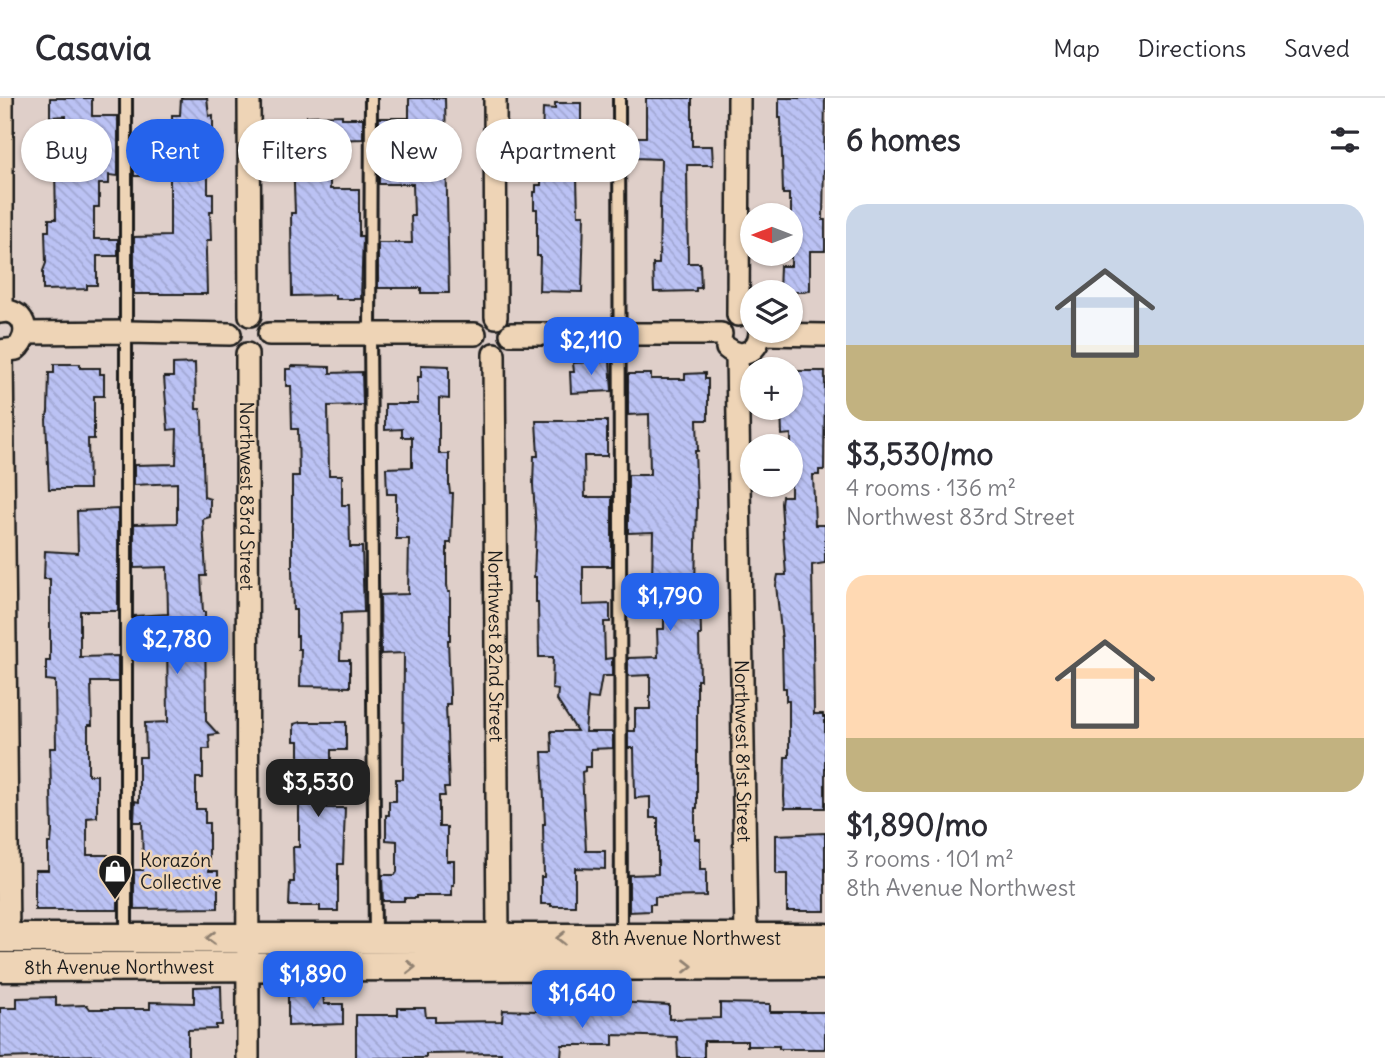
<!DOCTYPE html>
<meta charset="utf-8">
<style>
body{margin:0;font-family:Delius,sans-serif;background:#f2f2f3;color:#2b2b33;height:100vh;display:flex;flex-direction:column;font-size:26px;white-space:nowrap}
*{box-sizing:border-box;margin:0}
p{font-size:23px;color:#7c7c81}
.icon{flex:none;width:38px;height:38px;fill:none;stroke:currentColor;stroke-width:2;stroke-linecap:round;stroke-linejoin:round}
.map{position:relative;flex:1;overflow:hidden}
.sheet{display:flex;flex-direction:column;background:#fff;width:560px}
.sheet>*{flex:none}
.top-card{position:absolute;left:21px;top:21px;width:665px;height:63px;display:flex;gap:14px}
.needle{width:46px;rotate:270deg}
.controls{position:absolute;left:740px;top:105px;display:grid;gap:14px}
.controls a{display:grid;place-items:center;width:63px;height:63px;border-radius:50%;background:#fff;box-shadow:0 2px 5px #0004;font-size:35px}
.price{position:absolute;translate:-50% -60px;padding:0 16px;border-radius:14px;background:#2563eb;color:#fff;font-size:23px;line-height:46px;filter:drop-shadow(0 2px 4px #0008)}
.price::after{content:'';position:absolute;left:50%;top:42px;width:21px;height:16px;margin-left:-10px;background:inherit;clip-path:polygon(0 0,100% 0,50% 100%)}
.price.active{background:#222;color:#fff}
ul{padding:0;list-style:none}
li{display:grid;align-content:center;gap:14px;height:371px;padding:0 21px}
li span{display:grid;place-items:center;height:217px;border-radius:21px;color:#555}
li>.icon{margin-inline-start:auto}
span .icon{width:126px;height:126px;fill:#fffc;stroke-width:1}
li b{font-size:30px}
h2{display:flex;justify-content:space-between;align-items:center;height:84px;padding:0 21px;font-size:30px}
.pill{padding:0 24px;border-radius:32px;background:#fff;box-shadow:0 2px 5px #0004;font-size:24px;line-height:63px}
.pill.active{background:#2563eb;color:#fff}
header{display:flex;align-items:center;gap:42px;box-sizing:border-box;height:98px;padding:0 35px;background:#fff;border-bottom:2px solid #e1e1e2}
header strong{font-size:33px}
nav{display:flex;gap:38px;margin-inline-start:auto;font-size:24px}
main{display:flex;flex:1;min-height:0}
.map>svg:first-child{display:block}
</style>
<header>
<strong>Casavia</strong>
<nav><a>Map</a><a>Directions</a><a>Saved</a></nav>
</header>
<main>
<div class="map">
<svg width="825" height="960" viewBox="0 0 825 960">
<defs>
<pattern id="building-back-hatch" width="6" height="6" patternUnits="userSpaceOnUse" patternTransform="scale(1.75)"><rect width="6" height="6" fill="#bbc2f4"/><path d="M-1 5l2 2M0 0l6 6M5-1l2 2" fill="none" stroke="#a0a6d1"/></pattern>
</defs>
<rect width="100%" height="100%" fill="#dfcfc9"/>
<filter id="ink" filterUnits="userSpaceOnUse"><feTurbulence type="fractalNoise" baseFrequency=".0143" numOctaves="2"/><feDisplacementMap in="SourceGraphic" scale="14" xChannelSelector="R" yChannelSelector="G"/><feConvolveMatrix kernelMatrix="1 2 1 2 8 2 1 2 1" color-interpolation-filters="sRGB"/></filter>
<g filter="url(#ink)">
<path fill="url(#building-back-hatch)" stroke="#1c1c1c" stroke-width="2" d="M50,0h42v18h26v60l-9,-1v9h-10v23h-5v32h24v17h-21v29h-10v4l-44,1v-19l3,-8 -1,-32h4v-12h7l-1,-50 11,-1v-52l-16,1z
M181,0h26l2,18 4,-1v45h-5v33h5v18h-3l1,29h-4l-1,12 1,42h-73v-57l36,-1v-60h-36v-20h33v-11h6l-1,-30h8z
M409,0h36l4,195h-28v-5h-43v-45h34l-1,-27h3l-1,-32h-34v-66h30z
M646,0h46v48h20l1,19h-26l1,98h12l1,25h-5v3l-42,1 -1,-28h6l2,-105 -27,-1 1,-21h11z
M779,0h46l-2,122h2v31h-15v40l-7,1h-24l1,-26h11v-65h-2v-7h-6l-2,-76h-2z
M555,5h26v75h-4l1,37h6l-2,77 -43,-1 1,-35h-3v-47h-3v-17h2v-7h5l2,-77 12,1z
M342,17v3h21v21l-33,1v49h29v47h4l-2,63h-26v-4l-43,1 -1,-83h4l-2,-57h16l-2,-40z
M610,263l2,30 -41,2 -1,-21h4l-1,-9z
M195,265l1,46h4l2,12 2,76 6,2v18l-7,2 3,57h-5l2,36h2l1,109 12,13 -9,1 1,14h-7v29h-7v31h9v14h4v48h9v37l-84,1v-39h9l-1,-48h-8l1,-21 4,1v-45h7l-1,-34 23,-1 -1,-90 -33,2v-18l34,-2 -1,-47 -33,1v-44l43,-1v-40l-43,2v-20l42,-1 1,-35 -9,1 -4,-53h9v-13z
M54,266h26v4h20v6h4v22h-10v43h-6l1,50h-40l-3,-70 2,-7 1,-39h5z
M421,267l28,1v33l-10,-1v56h10v31l1,8h3l-2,50h-4v42l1,7h2v48h-2l2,53v11h-4l3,84h-5l1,8h-6v31h8v34h7v24h-2v11h-36v2h-12v3h-21l-1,-26h13l2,-3v-31l-11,-1v-25h3v-14h7v-22h7l1,-126 -23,1 -1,-59 28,-1 1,-55h-13v-45h-9l-1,-26 26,-1v-30h-10v-8l-17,1v-26h33v-27h3z
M291,268l39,1v6l32,-1 1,33 -35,1 1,69h13v30h7l1,42h12l2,65 -23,1 -1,47h10v27l-50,-1 1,-37h-3v-13h-2v-26h-3l-1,-39v-95h7l-1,-47h-6l-1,-43h-5v-17h5z
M791,273h34l-1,99h-5v5h-6l2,50h10v38l-13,2 2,149h9v3h2v91h-40l-1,-11 1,-40h4v-56h-3v-13h-3l-1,-48 -6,-55 2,-10h8l-5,-72 1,-7h9v-62l-9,1 -1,-27h10z
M705,275v6h3v41h-11l1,31h-3l2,52 -2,84h5l1,48h-2l1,45h-3v128h-2v31h5v30h6v27l-51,1v7h-5v7l-21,1v-37l29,-1v-56h-8v-21l-15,1 -1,-50h-6v-17h7v-22h15v-34l-22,1v-18l30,-1 -1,-28h7v-47h-12l1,-50 -25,1v-58h22l-1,-61 -21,1v-41h23v5h34v-5z
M536,323h71v35h-23l1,41h27v69h-29v39l27,-1v18h-6l1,37 7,-1v18h-10l-4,23 -10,-1 -3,34h28v16l-22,1v18h-6v4l-3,1 4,79h19v18l-30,-1v38h-24v-2h-10v-27h3l-1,-53h2l-3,-72h10l-1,-21h26l-20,-31 1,-10 -6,-1 1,-32h-14l-1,-55h-2v-25h-2l2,-50 -3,-42 1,-29h4z
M118,411v102h-38v46l38,-1v26h-27l1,43h-4v50h9v42l-10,1v37h21v15h10v40h-83v-40h13v-27h3l1,-12 -2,-83h6l-1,-67 -9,-1v-19h4v-82h-6l1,-28 33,2 -1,-42z
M301,624h45v28h-15v24h-5v34h19l-2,56h-5v47h-18v-5h-31l1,-24h4l-1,-35h6v-106h-5v-17z
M825,735v78h-38v-37h-11v-39z
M221,888l1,39h-6v4l-28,1v28h-88v-3l-100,3v-50h17v-10l39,-1v9l31,-1 3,4h60v-7l44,1v-16z
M306,894h17l1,12h19v20l-55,2v-30l18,-1z
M581,902l88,5v14l51,-1v-15l50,1v8h55v37h-46v-3h-32v-5h-43v17h-26l-1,-21 -64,-2v10h-51l-1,13h-60v-5l-75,1v4h-70v-43h42v-7h27l1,9h9v5l67,-1 1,-11 33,1v-10z"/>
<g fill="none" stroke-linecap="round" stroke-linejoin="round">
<g stroke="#1c1c1c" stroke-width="16">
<path id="service" d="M371,0l-1,235 5,605
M619,0l2,840
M126,840v-840"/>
</g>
<g stroke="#1c1c1c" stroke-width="26">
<g id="minor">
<path d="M2,0v213"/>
<path d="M249,0l1,217"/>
<path d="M495,0l1,219"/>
<path d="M0,214c24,-5 33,22 16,37l-16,2"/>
<path d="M738,217l1,-217"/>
<path d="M26,235l101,-1 103,2"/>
<path d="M269,236h206"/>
<path d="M511,236h210"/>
<path d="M760,236l65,1"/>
<path d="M727,250c15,13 33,2 33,-17"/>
<path d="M2,254l6,586"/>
<path id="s1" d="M247,256l1,704"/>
<path id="s2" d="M494,256l4,584"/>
<path id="s3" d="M737,256l9,584"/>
</g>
</g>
<g stroke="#1c1c1c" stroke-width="33">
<g id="secondary">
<path id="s4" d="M0,840h825"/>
<path id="s5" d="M0,869l825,-2"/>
</g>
</g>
<use href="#service" stroke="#eed4b6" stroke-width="10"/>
<use href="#minor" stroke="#eed4b6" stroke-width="21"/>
<use href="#secondary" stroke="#eed4b6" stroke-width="28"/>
</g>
<defs><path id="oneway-chevron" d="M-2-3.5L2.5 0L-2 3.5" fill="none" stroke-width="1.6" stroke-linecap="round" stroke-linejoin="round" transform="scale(1.75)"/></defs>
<g stroke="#908171">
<use href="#oneway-chevron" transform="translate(211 840) rotate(180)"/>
<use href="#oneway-chevron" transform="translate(561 840) rotate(180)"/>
<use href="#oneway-chevron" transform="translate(688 868)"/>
<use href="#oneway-chevron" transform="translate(411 869)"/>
</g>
</g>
<defs>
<g id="shop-pin" transform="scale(1.75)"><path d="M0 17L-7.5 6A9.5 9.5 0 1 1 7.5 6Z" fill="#1c1c1c" stroke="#eed4b6"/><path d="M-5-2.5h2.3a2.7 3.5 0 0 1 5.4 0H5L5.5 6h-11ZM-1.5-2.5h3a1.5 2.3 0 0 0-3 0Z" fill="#fff"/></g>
</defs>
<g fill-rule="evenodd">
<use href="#shop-pin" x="115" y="773"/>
</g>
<g text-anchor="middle" stroke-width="5" stroke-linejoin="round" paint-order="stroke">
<g font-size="19" fill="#1c1c1c" stroke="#eed4b6">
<text dy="7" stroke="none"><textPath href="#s1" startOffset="142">Northwest 83rd Street</textPath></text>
<text dy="7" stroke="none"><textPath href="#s2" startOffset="292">Northwest 82nd Street</textPath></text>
<text dy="7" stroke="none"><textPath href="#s3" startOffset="397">Northwest 81st Street</textPath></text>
<text dy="7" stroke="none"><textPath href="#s4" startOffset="686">8th Avenue Northwest</textPath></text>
<text dy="7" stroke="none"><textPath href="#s5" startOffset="119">8th Avenue Northwest</textPath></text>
</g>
<g font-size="19" fill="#1c1c1c" stroke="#eed4b6" text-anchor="start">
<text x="140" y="769">Korazón<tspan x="140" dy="22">Collective</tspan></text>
</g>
</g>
</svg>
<div class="controls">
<a><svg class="needle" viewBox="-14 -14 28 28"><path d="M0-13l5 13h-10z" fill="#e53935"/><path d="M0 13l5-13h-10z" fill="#7c7c81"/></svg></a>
<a><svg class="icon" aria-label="layers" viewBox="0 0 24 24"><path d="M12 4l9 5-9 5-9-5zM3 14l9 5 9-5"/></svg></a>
<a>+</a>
<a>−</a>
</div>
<b class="price" style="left:591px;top:279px">$2,110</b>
<b class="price" style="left:670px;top:535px">$1,790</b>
<b class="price" style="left:177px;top:578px">$2,780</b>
<b class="price active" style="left:318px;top:721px">$3,530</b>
<b class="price" style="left:313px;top:913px">$1,890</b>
<b class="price" style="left:582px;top:932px">$1,640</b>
<div class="top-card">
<a class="pill">Buy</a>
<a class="pill active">Rent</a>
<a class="pill">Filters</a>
<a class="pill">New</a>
<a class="pill">Apartment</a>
</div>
</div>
<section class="sheet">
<h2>6 homes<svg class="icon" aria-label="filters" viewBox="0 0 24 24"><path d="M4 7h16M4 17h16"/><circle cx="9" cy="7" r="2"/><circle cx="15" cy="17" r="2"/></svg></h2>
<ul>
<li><span style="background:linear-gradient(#c9d6e8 65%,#c2b280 0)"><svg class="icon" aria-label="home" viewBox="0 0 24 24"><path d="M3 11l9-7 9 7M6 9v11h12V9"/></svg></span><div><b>$3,530/mo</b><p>4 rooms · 136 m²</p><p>Northwest 83rd Street</p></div></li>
<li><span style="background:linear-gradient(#ffd9b3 75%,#c2b280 0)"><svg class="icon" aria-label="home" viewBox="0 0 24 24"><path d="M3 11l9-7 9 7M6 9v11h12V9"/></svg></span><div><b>$1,890/mo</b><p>3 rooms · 101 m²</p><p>8th Avenue Northwest</p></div></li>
</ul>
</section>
</main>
